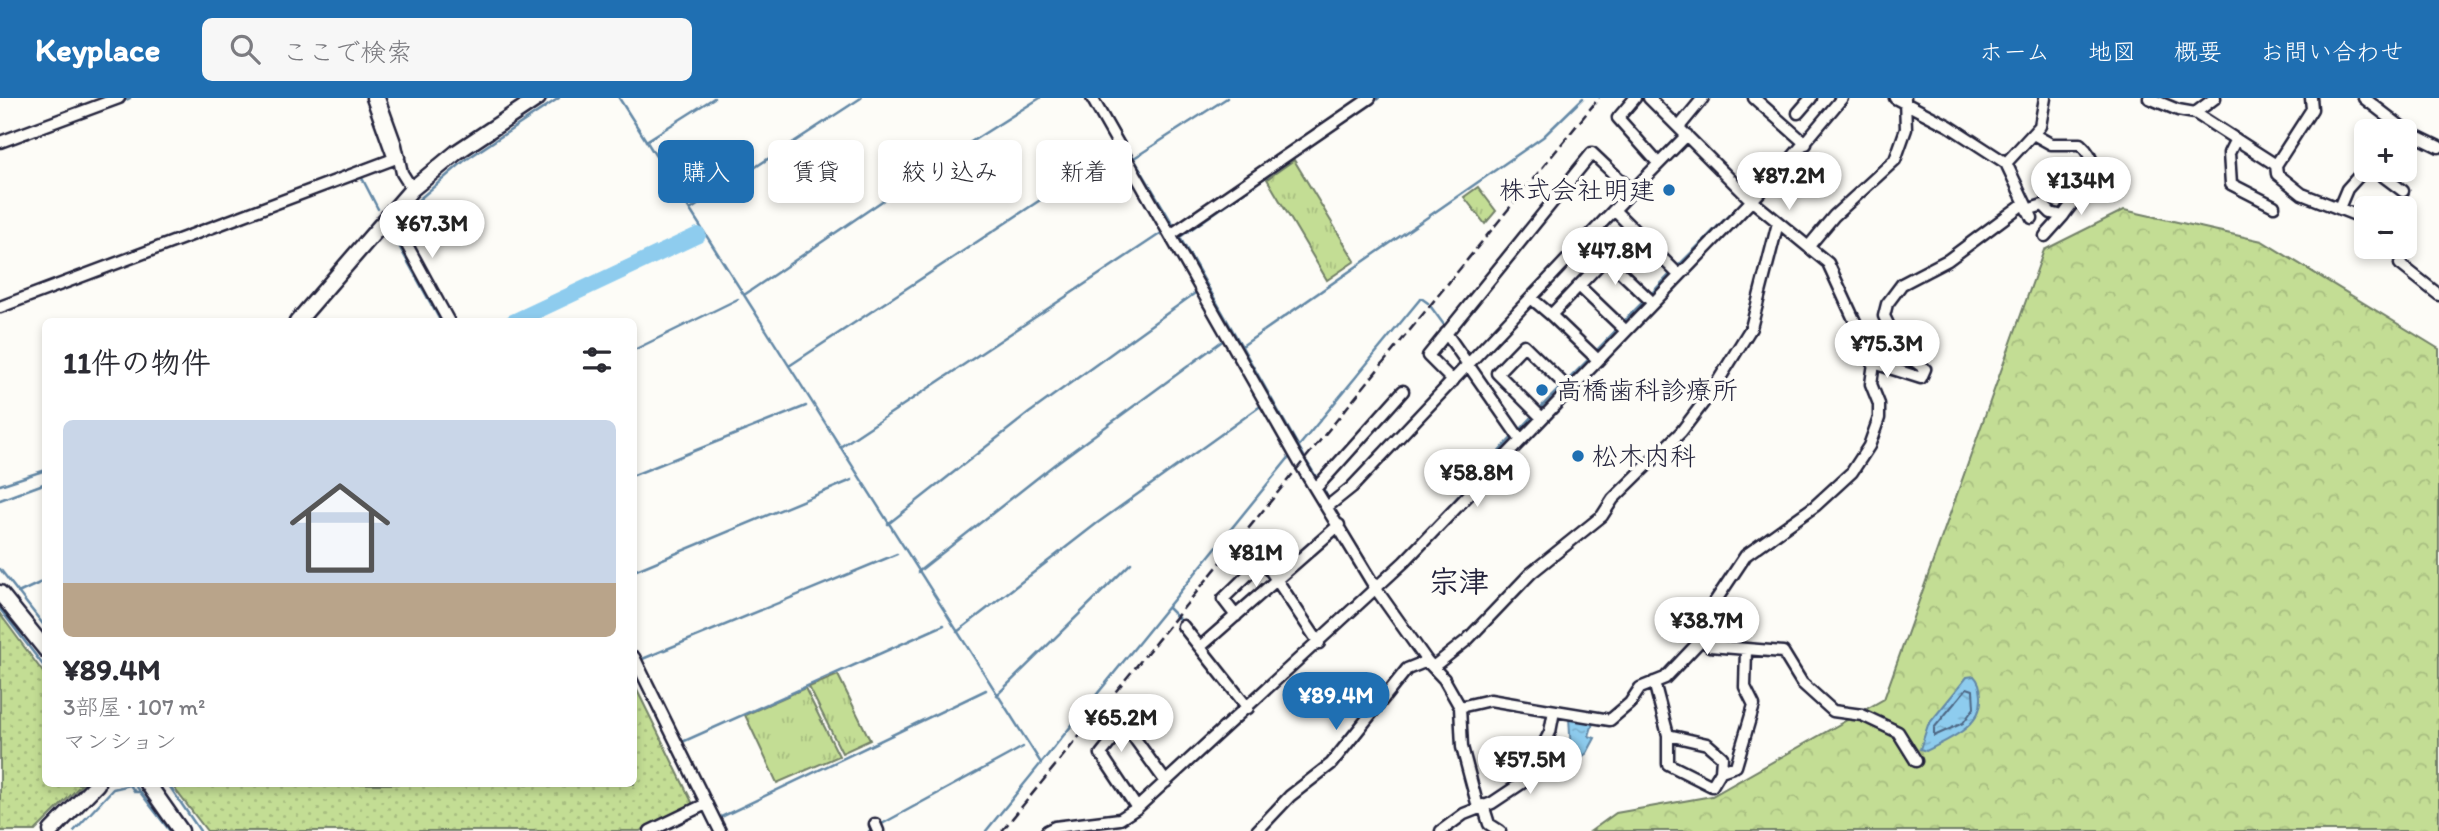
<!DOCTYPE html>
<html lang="ja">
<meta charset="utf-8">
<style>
body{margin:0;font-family:Itim,"Klee One",sans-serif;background:#f7f7f7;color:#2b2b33;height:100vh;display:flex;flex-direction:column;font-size:26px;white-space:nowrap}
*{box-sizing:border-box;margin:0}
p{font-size:23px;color:#7c7c81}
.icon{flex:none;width:38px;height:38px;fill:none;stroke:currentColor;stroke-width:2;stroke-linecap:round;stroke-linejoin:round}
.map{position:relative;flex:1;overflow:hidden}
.sheet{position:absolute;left:42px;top:220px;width:595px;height:469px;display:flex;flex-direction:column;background:#fff;border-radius:10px;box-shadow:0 4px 10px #0003}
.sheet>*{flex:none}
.hud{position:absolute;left:658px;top:42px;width:665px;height:63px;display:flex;gap:14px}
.fabs{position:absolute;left:2354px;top:21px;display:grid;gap:14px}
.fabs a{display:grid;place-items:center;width:63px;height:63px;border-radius:10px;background:#fff;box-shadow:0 4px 10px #0003;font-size:35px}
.price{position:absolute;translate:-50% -60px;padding:0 16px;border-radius:24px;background:#fff;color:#222;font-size:23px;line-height:46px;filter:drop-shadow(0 2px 4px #0008)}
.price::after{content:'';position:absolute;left:50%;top:42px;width:21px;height:16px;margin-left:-10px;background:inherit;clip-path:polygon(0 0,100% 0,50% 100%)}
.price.current{background:#1f6fb2;color:#fff}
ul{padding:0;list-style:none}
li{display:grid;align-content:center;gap:14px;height:371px;padding:0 21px}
li span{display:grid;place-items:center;height:217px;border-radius:10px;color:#555}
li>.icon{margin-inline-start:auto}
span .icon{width:126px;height:126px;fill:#fffc;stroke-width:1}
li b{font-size:30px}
h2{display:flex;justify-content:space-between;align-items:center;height:84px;padding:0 21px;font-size:30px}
.pill{padding:0 24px;border-radius:10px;background:#fff;box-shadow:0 4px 10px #0003;font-size:24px;line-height:63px}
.pill.current{background:#1f6fb2;color:#fff}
header{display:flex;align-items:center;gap:42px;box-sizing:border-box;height:98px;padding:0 35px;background:#1f6fb2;color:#fff}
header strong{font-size:33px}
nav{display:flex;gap:38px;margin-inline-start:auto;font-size:24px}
.search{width:490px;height:63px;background:#f7f7f7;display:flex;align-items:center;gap:18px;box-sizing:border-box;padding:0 24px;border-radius:10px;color:#7c7c81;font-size:26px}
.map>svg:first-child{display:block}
</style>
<header>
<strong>Keyplace</strong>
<div class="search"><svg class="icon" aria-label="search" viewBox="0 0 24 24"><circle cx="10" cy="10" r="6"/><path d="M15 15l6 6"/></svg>ここで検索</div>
<nav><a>ホーム</a><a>地図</a><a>概要</a><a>お問い合わせ</a></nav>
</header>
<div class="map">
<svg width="2439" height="733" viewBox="0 0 2439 733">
<defs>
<pattern id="grass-tufts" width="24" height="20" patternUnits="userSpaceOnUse" patternTransform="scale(1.75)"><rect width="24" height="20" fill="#c3dd94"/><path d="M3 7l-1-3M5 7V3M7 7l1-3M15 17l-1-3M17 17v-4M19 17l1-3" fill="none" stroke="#a7bd80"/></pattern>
<pattern id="forest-crowns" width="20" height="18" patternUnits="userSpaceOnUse" patternTransform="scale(1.75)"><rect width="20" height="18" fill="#c3dd94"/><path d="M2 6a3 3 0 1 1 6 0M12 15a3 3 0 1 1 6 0" fill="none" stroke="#a7bd80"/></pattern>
<pattern id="park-dots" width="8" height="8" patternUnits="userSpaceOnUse" patternTransform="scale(1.75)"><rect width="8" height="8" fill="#c3dd94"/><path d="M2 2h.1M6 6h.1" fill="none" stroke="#a7bd80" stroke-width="1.8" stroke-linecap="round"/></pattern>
<pattern id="water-ripples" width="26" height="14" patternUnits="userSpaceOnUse" patternTransform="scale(1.75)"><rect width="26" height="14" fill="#8eccee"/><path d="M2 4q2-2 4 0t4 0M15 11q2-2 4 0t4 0" fill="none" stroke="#7aafcd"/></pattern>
</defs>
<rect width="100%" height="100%" fill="#fdfcf7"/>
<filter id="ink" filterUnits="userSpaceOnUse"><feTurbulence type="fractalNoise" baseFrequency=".0143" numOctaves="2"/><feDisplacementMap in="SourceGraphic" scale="14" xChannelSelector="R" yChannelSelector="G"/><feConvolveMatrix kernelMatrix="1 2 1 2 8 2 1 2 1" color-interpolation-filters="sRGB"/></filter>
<g filter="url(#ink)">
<path fill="url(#grass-tufts)" stroke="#728068" stroke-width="2" d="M1294,62l61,101 -28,19 -60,-101z
M1478,89l18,24 -11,13 -21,-27z
M838,577l32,65 -28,13 -33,-66z
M805,590l34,68 -62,27 -32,-68z"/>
<path fill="url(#forest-crowns)" stroke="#728068" stroke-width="2" d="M2124,112l138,31 177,108v482h-848l25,-18 96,-17 172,-97 160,-449z"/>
<path fill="url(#park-dots)" stroke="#728068" stroke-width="2" d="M0,516l45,61 1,109h36l-47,47h-35z
M634,586l59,120 -53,27h-433l-36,-47h463z"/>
<path fill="url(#water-ripples)" stroke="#6388a6" stroke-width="2" d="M1974,578c6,6 6,12 7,20 2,31 -32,43 -55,55l-6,-2 8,-24 39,-48z
M1569,619l24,6 -4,13 6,2 -8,15 -8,6 -8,-6z"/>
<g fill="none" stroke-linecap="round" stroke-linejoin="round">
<path stroke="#4d6683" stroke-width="2" d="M1967,590l6,2 1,18 -11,15 -29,13v-8z"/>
<path stroke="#6388a6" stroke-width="2.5" d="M619,0l422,665
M1098,0l77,130
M121,4l9,-4
M646,43l68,-43
M0,49l36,-13
M1134,60l93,-60
M361,78l17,33
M1751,95l23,-23
M409,110l55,-47 95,-63
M690,112l171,-112
M1619,114l39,-41
M388,128l53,96
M1178,136l126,222
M1180,139l199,-139
M1677,169l56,-56
M744,197l200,-136 96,-61
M1650,197l22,-23
M1431,209l16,22
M1623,224l22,-22
M1242,248l301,-209 40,-39
M634,252l104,-51
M1594,255l25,-26
M789,268l327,-216
M1473,269l40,-44
M1451,291l17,-18
M1538,312l52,-52
M1519,333l15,-16
M1299,348l122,-148 7,5
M840,349l323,-215
M1307,364l11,18
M634,377l172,-69
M0,387l46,-15
M1322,388l8,16
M0,402l46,-17
M1333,410l26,42
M1334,411l16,-14
M1443,415l71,-78
M888,426l141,-111 169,-122
M0,471l46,59
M634,473l218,-91
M918,474l137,-108 170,-125
M18,495l28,-13
M1168,510l15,15
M0,511l46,60
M957,534l139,-108 166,-119
M640,562l257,-106
M634,572l62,126
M997,597l134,-132
M680,645l264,-118
M168,686l32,47
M136,689l34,44
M705,716l9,17
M719,720l267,-128
M74,733l39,-42 17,-4 5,7h5
M869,733l154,-84
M986,733l305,-376"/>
<path stroke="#8eccee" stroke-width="16" d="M513,224l185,-87"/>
<g stroke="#22223b" stroke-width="15">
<path id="street" d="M372,0l22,61
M379,0l17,47 6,28 10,16
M1092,0l213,374 71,117 51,72 17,18 16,28 30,-7 120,20 20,-17 10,-15 25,-10 37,-39 12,-36 32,-48 69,-49 37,-34 17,-26 10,-28v-14l-8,-20 3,-21 -46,-100 -77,-63 -102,-102
M1635,0l-17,20 40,45
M1754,0l52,46
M1895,0l54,28 57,37 26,55
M2149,0l29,12 17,3 20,-15
M2311,0l1,11 -36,56 1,9 25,20 64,25
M2364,0l44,34 31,15
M1798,15l13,-15
M2195,15l81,52
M1679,29l24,-29
M2236,41l-7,14 2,31 43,22
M0,44l119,-44
M2006,65l34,-37 5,-28
M2375,72l28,21
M1632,93l55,-56
M2339,110l8,-19 19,-21
M1614,112l19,19
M2027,112l16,-5 8,8 12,3c15,-23 47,-45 17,-72h-29l-18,-10
M389,114l60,110
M1172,136l198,-136
M2045,138l18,-20
M1809,148l25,-30 61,-56 11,-31 -1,-30
M2404,149l-4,17 39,31
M1606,160l46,44
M1579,188l46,44
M1531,200l20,17
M0,209l399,-150
M1446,235l74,106
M1597,261l-46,-44 82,-86 46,46
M1874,265l47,15 4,-9 -24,-18 -17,-35 3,-12 15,-20 46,-24 75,-56
M1541,319l-44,-44 27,-28 45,44
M1316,390l87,-97
M1327,409l25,-20 280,-296 -40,-38 -164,203 25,25
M1258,454l61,91
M1236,518l-13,-17 40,-39
M1183,528l65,82
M1702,541l8,7 73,6 19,31 31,28 29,4 36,17 18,29
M1200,549l139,-122
M634,559l86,174
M1433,569l34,-27 64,-67 71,-57 11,-17 68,-67 29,-38 41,-66 27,-105
M1654,584l14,53v29l44,22 9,-15 15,-5 18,-61 -9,-18 1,-37
M1460,609l2,40 16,60
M1668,637l39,9 15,13 -1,14
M1483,707l6,19 11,7
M1137,710l-36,-54 12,-15 17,-7 36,50
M875,726l3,7
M650,733l56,-27
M1047,733l8,-4 65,-8 17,-11 267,-246 381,-396 57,-68
M1257,733l33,-35 41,-32 76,-95 20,-8
M1441,733l23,-17 28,-11 33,-22 25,-49 4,-21"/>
</g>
<g stroke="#22223b" stroke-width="19">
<path id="secondary" d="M0,495l46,57
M148,686l33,47"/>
</g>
<g stroke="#22223b" stroke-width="19">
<path id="primary" d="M297,224l115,-133 45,-37 81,-54
M51,733l46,-47"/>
</g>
<use href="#street" stroke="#fdfcf7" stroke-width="10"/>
<use href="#secondary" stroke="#fdfcf7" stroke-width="14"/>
<use href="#primary" stroke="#fdfcf7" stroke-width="14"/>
<path stroke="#22223b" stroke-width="2.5" stroke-dasharray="10 5" stroke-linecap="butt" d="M1002,733l597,-733"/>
</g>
</g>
<g fill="#1f6fb2" stroke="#fdfcf7" stroke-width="2.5">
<circle cx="1669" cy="92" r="7"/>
<circle cx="1542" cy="292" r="7"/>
<circle cx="1578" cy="358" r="7"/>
</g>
<g text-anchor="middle" stroke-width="7" stroke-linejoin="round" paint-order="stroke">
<g font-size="26" fill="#22223b" stroke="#fdfcf7" text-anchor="start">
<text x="1655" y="101" text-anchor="end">株式会社明建</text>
<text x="1556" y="301">高橋歯科診療所</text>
<text x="1592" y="367">松木内科</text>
</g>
<g font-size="30" font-weight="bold" fill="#22223b" stroke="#fdfcf7">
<text x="1459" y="494">宗津</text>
</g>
</g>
</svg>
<div class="fabs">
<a>+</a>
<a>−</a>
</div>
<b class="price" style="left:1789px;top:114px">¥87.2M</b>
<b class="price" style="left:2081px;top:119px">¥134M</b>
<b class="price" style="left:432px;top:162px">¥67.3M</b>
<b class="price" style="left:1615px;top:189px">¥47.8M</b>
<b class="price" style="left:1887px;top:282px">¥75.3M</b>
<b class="price" style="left:1477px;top:411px">¥58.8M</b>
<b class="price" style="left:1256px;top:491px">¥81M</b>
<b class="price" style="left:1707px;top:559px">¥38.7M</b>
<b class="price current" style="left:1336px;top:634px">¥89.4M</b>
<b class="price" style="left:1121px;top:656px">¥65.2M</b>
<b class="price" style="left:1530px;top:698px">¥57.5M</b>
<div class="hud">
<a class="pill current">購入</a>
<a class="pill">賃貸</a>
<a class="pill">絞り込み</a>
<a class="pill">新着</a>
</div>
<section class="sheet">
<h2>11件の物件<svg class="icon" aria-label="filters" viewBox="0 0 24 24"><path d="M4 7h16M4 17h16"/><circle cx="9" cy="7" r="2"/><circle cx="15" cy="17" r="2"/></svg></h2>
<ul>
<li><span style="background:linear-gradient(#c9d6e8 75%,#b9a48a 0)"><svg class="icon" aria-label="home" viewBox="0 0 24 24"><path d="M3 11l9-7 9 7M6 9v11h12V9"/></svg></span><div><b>¥89.4M</b><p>3部屋 · 107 m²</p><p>マンション</p></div></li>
</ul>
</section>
</div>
